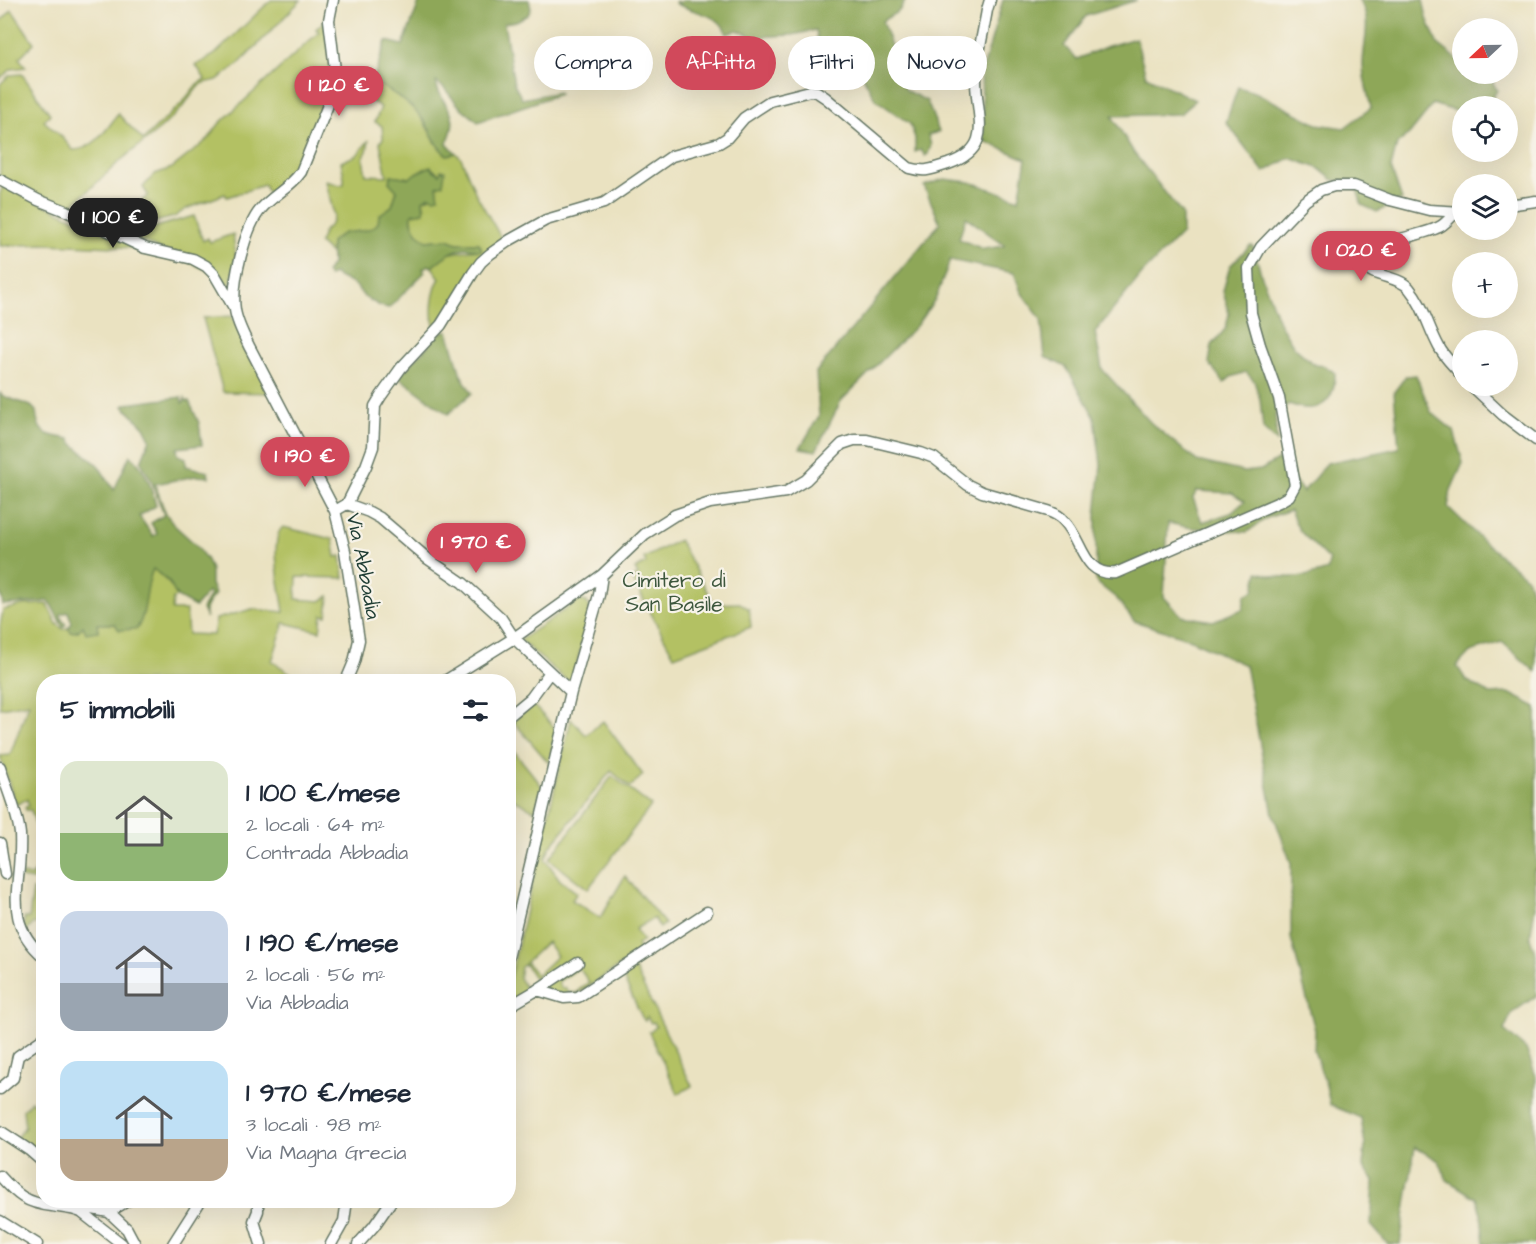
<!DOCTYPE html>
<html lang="it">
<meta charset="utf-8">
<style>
body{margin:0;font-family:"Architects Daughter",sans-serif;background:#f2f2f3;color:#1f2937;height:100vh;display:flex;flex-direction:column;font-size:22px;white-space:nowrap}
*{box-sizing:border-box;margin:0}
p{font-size:20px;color:#747a83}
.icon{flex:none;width:33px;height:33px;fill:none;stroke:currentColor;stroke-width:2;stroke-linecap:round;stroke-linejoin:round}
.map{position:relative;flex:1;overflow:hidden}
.sheet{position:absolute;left:36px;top:674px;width:480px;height:534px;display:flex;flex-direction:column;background:#fff;border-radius:24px;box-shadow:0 6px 24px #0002}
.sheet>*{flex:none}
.banner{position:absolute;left:534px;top:36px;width:570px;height:54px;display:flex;gap:12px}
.needle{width:39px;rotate:248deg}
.controls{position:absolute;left:1452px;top:18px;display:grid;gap:12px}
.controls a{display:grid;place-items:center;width:66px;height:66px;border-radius:50%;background:#fff;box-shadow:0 6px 24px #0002;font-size:30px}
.price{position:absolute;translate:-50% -51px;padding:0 14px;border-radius:21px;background:#d1495b;color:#fff;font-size:20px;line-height:39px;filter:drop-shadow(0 2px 3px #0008)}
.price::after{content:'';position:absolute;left:50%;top:36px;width:18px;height:14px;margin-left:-9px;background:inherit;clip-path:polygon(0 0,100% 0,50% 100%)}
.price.active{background:#222;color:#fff}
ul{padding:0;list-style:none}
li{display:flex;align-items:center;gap:18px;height:150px;padding:0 24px}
li span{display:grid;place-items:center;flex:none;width:168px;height:120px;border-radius:18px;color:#555}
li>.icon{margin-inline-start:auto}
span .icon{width:72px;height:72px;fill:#fffc;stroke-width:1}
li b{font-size:26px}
h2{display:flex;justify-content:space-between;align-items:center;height:72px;padding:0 24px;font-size:26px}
.chip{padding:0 21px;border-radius:27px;background:#fff;box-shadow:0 6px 24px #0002;font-size:21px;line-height:54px}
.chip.active{background:#d1495b;color:#fff}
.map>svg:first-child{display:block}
</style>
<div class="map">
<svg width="1536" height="1244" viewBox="0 0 1536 1244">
<rect width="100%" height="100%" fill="#f7f3e8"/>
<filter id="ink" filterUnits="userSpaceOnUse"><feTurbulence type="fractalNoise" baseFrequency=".0167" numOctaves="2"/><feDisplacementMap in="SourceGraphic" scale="12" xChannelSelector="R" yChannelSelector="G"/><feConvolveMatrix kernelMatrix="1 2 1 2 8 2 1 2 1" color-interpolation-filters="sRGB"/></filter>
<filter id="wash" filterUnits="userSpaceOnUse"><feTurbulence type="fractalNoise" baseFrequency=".008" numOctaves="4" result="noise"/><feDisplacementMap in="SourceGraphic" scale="24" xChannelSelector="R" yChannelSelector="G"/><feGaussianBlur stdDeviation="1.35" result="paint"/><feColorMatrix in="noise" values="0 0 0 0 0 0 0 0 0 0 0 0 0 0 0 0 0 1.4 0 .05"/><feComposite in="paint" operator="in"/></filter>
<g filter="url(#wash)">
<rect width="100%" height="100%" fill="#eae2c1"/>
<path fill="#b3c163" stroke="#697f4c" stroke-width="1.5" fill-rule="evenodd" d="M271,0h30l-63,65 -21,15 -13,3 -6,4 -17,22 -21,20 -40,32 -54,50 -66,-34v-93l10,-9 12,-1 28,40 -6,7 17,15 12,14c21,0 34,-21 45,-36l25,26 39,-37 15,-19 8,-5 -9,-14 18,-10z
M12,10l22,33 -15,15 7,9 -14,2 -12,9v-56z
M325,20l8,60 -37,92 -4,2 1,5 -24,16 -5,-10 -37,12 -2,-3 -39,15 -12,8 -47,12 -4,-1 -4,5 -8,-3 37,-35 -5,-8 12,-13 17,-6 29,-23 8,-7 10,-14 100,-92 -3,-3z
M373,81c13,8 29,16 41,27 14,14 18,37 33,47l9,-2 5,5 15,36 27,47 -68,86c-6,-13 -2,-37 5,-49l-8,-11 14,-13 31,-5 4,-3 -2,-3h-22l-9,-4 -21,2c-9,-6 -17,-16 -15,-27l13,-5 -2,-9 10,-4 3,-10 4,-2 1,-9 -6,-5 -9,-2 -16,10 -19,-3 -2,7 8,8 -5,16c-13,8 -10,16 -19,22 -14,7 -30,5 -42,14v12l-12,-11 5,-12 7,-7 3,-8 -8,-35 14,4 4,-1v-7l-3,-15 16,-7 12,-15 -2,11 -4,7 3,17 21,1 -7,-33 3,-5 -1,-12 -7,-4 6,-15 -15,-9z
M3,186l136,62 -94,-4 -45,2v-52z
M194,216l9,25 5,-3 2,4 23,-8 3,24 -6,30 -9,-12 -93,-41z
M232,316l39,77 -48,-1 -20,-74z
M283,527l50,12 3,18 5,-1 3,22 -47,-1 -1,22 25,2 8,-5 -2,20 -5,-1 -2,16 -36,-8 -12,38 30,20h-258l-1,245 -9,-3 -10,11v-16h5l4,-28 9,2 1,-7 -4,-4 -19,-3 2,-4 10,2c14,-16 5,-49 -1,-66h-5l-1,-3 4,-1 -2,-7 -11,6 -16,-49 10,-1 19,-52 -29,5v-82l3,-16 20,-5 24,-1 10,20 6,5 5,-1 3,4 7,-1 4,-6 16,6 -1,-7h18l3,4c28,4 24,-12 27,-32 2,-10 5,-19 8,-28 9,10 19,15 24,29l-4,1 -1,12h14l2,24 25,1 3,-16 36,-10 32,3c-2,-18 -16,-74 -1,-85z
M679,540l35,64 26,-1 9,6 2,18 -77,29 -42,-78 6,-3 -3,-6 11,-6 -2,-5z
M579,600l8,2 3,8 -18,75 -52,-45z
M532,704l24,25 -7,34 -36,-42z
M571,719l15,16 17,-14 40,54 -13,12 -19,-16 -61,76 -5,12 15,21 17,13 -5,7 28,18 25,-42 40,48 -5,4 -6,-10 -19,11 8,12 -6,4 4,7 -62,41 -16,2 -26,-6 -28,16v-23zM547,942l10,14 -20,19 -11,-13zM562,962l3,5 -37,25 -9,-14 2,-11 4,-3 9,14 6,-4 1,2zM579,968l10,14 -14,11 -7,-1 -3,-5 -3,2 -4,-7z
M513,750l29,36 -7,25 -26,-14v-43z
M612,776l39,30 -63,83 -39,-30z
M632,963l60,123 -14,8 -29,-62 7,-5 -2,-5 -3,1 -4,-6 -2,4 -3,-4 -22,-46z
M31,1101l12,7v-2v53l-27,-21 9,-11 -2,-17z"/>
<path fill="#8ea759" stroke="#567246" stroke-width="1.5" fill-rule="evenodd" d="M420,0h109l2,9 -3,6 -12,6 -12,2 10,61 8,15 36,-7 1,2 -81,28 -19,-16 -15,-18 -8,-6c5,28 27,26 11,61l9,10 -9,2c-12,-9 -16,-26 -26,-38 -13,-16 -31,-26 -48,-36l13,-40 17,4z
M683,0h223l-7,11 -17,10 12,33 1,21 12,16 20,10 12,31 -11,3 3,10 -3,9 -3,2 -4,-6 -6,2v-14l-5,-14 -35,-25 -15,-28 -6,-1c-3,-3 -5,-9 -10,-10 -10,-3 -19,1 -25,-11 -3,-6 -1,-12 -3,-19l-23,5 -38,2 -18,-7 -10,4c-2,-4 -4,-9 -8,-12 -8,-8 -32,-12 -44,-19l1,-2 4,2z
M1003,0h134l-51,16 -22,30 13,13 31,-13 28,-8 10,38 49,24 -15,14 -68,2 22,37 48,61v19l-40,41 -47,58 7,37 49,54 46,38 47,11 17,-2 18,-11 24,33 24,-29 72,-15 -5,-56 12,-16 10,-1 15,37 23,19 9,32 -12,27 -3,17 34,33 45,38 9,27v67l-34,-30 -32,10 -13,14 9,14 24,14 19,-1 27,14v162l-2,1 1,37 -5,31 6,17v41l-24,17 -8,17 22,19 10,27 -2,75 2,1v92h-52l-3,-31 -5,-15 -29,-18 -8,-19 -24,-14 -15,97h-12l-17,-19 3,-44 -11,-15 2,-20 -4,-28 -31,-13 -4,-20 -12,-34 1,-21 -24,-92v-75l-18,-49 -28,-149 -58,-27 -53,-17 -18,-23 -20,-16v-67l5,-50 -6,-47 -29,-51 -21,-10 -4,-38 -20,-27 -7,-19 -64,-13 -14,38 -20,28 -75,75 -25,50 -16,-3 19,-32 -3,-44 124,-149 -16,-37 20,-7 26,3 49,17 7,-40 -42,-18 -3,-66zM966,217l38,28v1l-21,3 -24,-10zM1197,491l35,2 13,8 -14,12 -29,9 -9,-24zM1290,510l9,20 30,30 -1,10c-23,8 -47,10 -70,2l-4,19 -9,4 -2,14 -30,12 -31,-5 -18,-19 4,-74 24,5 55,4 20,-14z
M1359,0h64l4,18 10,25 25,20v11h29l-1,4 7,12 -9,16h-26v7l-30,-9c-9,15 -21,30 -35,40l-6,24 11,32 -25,12 -15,-7 -7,-22 -22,-3 -15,-12 -28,-10 -26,14 -38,-50 12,-35 19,6 60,31 27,4 27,-20c-3,-14 -8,-29 -8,-43 0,-22 10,-46 -4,-65z
M431,166l2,4 7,4 1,-4 4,1 -2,13 -6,2 2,11 -4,1 -6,-2 -6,4 1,12 -12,2c-2,11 6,21 15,27l21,-2 9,4h22l3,7 -4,1c-15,-9 -35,6 -46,16l-4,-2 -5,4 2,3 -36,36 -9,-2 -16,-9 -8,-11 -23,-12 -4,3 -3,-4 6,-9 -1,-22c5,-4 11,-10 18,-10 11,-1 20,0 29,-9l1,-8 13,-9 5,-15 -8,-9 2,-7 19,3 4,-4z
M1250,246h3l9,31 17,45 15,25 21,18 10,1 10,7c0,31 -17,42 -46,31l-14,10 2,28 -14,-13 -3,-30 -6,-18 -8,-9 -15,5 -7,6 -15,-20 3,-18 14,-17 3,-14 -6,-23 7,-25z
M442,331h6l13,44 11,18 -24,21 -50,-37z
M0,393l3,3 28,10 5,5c2,26 12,24 34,28l3,5 25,21 16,25 16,-35c16,14 21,31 26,51l-17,10 14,20 4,-2 -6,-11 13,-8 -13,-35 -10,-18 9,-23 -6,-12 -21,-21 3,-2 55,-7 1,6 2,-1 1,-4 1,3h3l10,22 3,22 -25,3 1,7 8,3v8l22,6 1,5 -13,-1 -41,8 10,28 8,12 22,20 12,16 4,10v14l4,10c-6,8 -13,14 -9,24l-4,-9 8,-14 -2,-3 -13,15 -18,-10 -8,-15 -16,-13c-9,20 -5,41 -16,60l-18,1 -4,-6h-18l1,7 -12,2 -3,-7 -5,5 -7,1 -3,-4 4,-5 -4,-11 -7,2 1,6 4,4 -3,3 -14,-26 -46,4 -3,-14z"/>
</g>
<g filter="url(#ink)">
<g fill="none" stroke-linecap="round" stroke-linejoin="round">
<g stroke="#667765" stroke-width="13">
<path id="minor" d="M333,0l-4,20 6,50 -3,25 -31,77c-11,16 -28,23 -40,37 -16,18 -30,76 -26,101 2,13 9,26 15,38l85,163 10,40 14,89 -5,22 -8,19
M0,180l38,20 28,11 79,37 48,11 13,7 9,9 18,31
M1508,205l28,-4
M1455,213c-4,4 -9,10 -14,13 -17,10 -66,15 -75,29 -2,3 -2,7 -2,10 9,13 33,10 45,23 15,18 19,39 30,59 5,10 16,20 23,29
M1472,386l31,29 33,25
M347,504l22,8 11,6 48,41 35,24 38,35 13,20 57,54
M335,511l12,-7 19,-38 7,-19 2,-41 6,-10 20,-28 40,-43 32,-52 8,-11 9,-8 20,-14 36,-20 58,-17 68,-47 47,-13 8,-5 17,-20 26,-17 40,-10 7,1 9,6 83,70c18,5 22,1 39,-4 46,-16 29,-45 28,-81 0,-24 7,-49 11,-73l3,-10
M445,681l69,-43 88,-63 43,-41 30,-19 35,-12 76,-11 20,-12 36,-36 12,-4h13l54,13 13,5 34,27 14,7 66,19c6,2 12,5 16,10 19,19 18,55 52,52l163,-71 10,-6 6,-11 -16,-87 -19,-53 -9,-32 -2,-45 12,-21 44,-46 16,-11 13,-4h20l36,14 39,10 33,2
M508,717l23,-19 19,-26
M0,767c6,20 18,46 20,67 3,52 -20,85 24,123
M0,843l5,31
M508,958l63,-266 28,-97 3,-20
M537,990l41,-27
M508,1007l29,-17 27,8 14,-1 129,-85
M0,1089l13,-11 5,-22 26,-18
M0,1131l29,19 15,13
M0,1176c17,19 26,27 52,30 10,2 20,2 29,6l41,32
M78,1200l-1,2 15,7 17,3 18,17 8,15
M258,1200v11l-4,10 7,23
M109,1212l20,-12
M0,1221l37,23
M173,1244l28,-44
M331,1244l13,-23 3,-21
M358,1244l16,-18 18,-26"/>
</g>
<use href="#minor" stroke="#fff" stroke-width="10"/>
</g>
</g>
<g text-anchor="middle" stroke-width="4.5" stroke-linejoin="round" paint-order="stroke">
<g font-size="21" fill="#1f3d34" stroke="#f7f3e8">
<text transform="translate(364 566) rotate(79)" y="7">Via Abbadia</text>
</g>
<g font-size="21" fill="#3d573d" stroke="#f7f3e8">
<text x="674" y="587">Cimitero di<tspan x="674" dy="24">San Basile</tspan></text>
</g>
</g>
</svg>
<div class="controls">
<a><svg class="needle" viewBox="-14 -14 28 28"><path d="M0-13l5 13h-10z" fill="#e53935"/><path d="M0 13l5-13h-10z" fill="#747a83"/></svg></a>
<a><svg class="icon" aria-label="locate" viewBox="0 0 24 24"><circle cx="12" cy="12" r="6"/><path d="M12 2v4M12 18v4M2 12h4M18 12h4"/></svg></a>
<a><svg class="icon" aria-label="layers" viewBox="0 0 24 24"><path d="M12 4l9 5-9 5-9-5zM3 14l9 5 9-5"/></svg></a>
<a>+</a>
<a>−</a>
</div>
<b class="price" style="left:339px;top:117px">1 120 €</b>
<b class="price active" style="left:113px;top:249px">1 100 €</b>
<b class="price" style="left:1361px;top:282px">1 020 €</b>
<b class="price" style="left:305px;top:488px">1 190 €</b>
<b class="price" style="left:476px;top:574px">1 970 €</b>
<div class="banner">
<a class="chip">Compra</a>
<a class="chip active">Affitta</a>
<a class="chip">Filtri</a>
<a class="chip">Nuovo</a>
</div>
<section class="sheet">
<h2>5 immobili<svg class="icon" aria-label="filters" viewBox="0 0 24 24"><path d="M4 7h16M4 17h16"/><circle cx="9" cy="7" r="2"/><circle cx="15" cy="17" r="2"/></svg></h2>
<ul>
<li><span style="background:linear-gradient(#dfe7d0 60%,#8fb573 0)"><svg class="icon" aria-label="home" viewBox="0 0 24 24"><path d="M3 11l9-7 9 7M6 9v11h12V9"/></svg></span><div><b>1 100 €/mese</b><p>2 locali · 64 m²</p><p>Contrada Abbadia</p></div></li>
<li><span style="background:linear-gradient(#c9d6e8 60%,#9aa5b1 0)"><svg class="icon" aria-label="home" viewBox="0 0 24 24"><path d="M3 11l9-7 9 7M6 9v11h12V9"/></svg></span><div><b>1 190 €/mese</b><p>2 locali · 56 m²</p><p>Via Abbadia</p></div></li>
<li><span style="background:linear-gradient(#bfe0f5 65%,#b9a48a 0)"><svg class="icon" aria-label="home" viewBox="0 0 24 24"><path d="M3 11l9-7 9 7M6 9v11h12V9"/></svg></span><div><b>1 970 €/mese</b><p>3 locali · 98 m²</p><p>Via Magna Grecia</p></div></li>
</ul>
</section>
</div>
